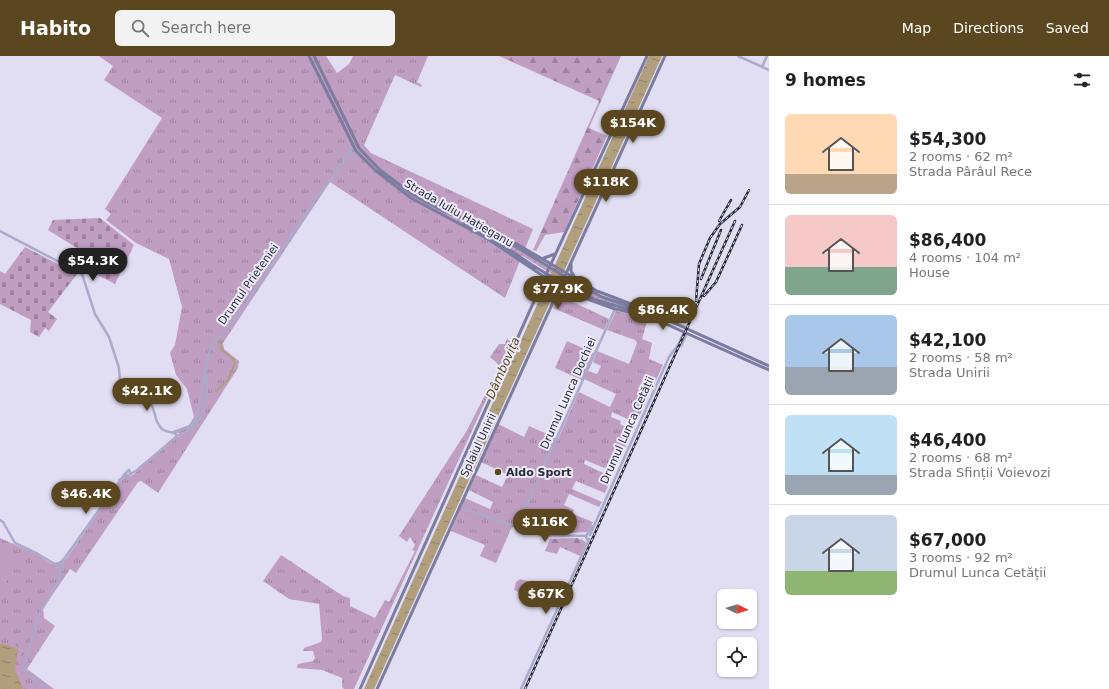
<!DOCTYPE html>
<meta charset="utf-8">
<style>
body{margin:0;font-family:"DejaVu Sans",sans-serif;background:#f2f2f2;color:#202124;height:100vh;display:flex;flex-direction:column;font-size:15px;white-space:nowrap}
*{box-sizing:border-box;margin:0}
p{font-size:13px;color:#757577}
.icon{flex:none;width:22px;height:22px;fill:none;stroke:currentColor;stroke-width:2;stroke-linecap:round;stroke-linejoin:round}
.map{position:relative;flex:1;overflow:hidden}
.sheet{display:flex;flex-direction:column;background:#fff;width:340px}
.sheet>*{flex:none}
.needle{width:26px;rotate:95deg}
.fabs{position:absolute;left:717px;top:533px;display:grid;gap:8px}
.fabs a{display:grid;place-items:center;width:40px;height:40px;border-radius:6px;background:#fff;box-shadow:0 1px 3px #0004;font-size:20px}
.price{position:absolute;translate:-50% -34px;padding:0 9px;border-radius:14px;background:#5a471f;color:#fff;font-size:13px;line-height:26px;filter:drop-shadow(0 1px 2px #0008)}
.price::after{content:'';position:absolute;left:50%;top:24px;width:12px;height:9px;margin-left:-6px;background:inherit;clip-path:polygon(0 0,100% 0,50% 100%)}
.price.active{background:#222;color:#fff}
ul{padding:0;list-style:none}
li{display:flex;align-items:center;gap:12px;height:100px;padding:0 16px}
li+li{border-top:1px solid #e0e0e0}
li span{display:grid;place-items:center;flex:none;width:112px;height:80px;border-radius:6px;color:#555}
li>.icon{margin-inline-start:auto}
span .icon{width:48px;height:48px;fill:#fffc;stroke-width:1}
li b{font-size:17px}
h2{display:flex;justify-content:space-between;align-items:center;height:48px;padding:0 16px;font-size:17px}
header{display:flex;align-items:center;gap:24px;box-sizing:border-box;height:56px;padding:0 20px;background:#5a471f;color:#fff}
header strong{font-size:19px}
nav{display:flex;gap:22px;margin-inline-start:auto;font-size:14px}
.search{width:280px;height:36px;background:#f2f2f2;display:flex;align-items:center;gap:10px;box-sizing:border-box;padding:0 14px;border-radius:6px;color:#757577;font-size:15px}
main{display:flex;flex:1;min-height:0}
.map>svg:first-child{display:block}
</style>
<header>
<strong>Habito</strong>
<div class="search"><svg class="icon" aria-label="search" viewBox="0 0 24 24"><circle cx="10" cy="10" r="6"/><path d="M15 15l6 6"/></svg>Search here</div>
<nav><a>Map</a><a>Directions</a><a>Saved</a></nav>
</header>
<main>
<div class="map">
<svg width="769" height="633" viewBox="0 0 769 633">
<defs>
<pattern id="grass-tufts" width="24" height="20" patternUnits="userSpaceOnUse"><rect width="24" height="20" fill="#c09ec2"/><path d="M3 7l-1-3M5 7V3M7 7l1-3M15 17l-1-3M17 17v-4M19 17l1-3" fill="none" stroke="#9c819f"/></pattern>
<pattern id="forest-firs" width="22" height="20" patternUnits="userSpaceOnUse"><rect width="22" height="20" fill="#c09ec2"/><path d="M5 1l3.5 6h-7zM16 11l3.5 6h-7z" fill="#9c819f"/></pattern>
<pattern id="cemetery-stones" width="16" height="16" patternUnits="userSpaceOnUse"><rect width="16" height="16" fill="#c09ec2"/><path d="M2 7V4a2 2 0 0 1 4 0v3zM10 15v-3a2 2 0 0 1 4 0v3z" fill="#9c819f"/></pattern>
<pattern id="park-crowns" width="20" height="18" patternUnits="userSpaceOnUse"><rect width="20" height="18" fill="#c09ec2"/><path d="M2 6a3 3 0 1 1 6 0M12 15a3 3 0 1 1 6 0" fill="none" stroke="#9c819f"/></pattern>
<pattern id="garden-furrows" width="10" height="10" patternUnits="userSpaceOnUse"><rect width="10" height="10" fill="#c09ec2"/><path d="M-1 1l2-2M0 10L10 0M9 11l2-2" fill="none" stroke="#9c819f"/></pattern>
<pattern id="water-ripples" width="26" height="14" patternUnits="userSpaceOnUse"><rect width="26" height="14" fill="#b09e7d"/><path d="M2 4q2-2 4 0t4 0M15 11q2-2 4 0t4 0" fill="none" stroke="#8f8167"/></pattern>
</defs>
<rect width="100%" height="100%" fill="#e1def3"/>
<path fill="url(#grass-tufts)" d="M99,0h227l11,17 12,-9 4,-8h75l-11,26 5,3 -1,2 -26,-12 -31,70 7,8 162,76 -28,69 -175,-116 -107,161 1,6 15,12 -1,7 -80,125 -17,-12 -3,1 -62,91 -6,-4 -27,40 1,9 11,8 -28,43 27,20h-54v-151l36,16 16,10 14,-5 53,-76 6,-6 8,-2 44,-38h2l1,-3 -7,-3 16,-6 5,-8 -7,-28 -11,-14 -6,-22 5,-8 7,-38 -13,-48 -33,-16 -30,-23 5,-6 -6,-5 57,-91 -58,-38 9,-14z
M558,239l51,24 -5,11 -51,-22z
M616,255l32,7 -6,21 10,4 -3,16 14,6 -27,58 -24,-11 -1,5 10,4 -1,3 4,2 2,-2 8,4 -20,44 -29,-12 -1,4 28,13 -7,16 -29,-12 -4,8 30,13 -3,5 -30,-13 -5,11 10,5 -1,4 20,8 -6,10 -30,2 -17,-2 -5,-1 6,-15 -19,-7 -7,15 -4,5 -15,34 -16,-7 5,-11 -34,-14 14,-33 25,11 3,-7 -24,-12 7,-15 26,12 6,-12 -27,-13 17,-38 26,13 5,-11 29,13 21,-47 31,15 6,-13 -32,-15 4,-8 9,3 4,-8 -8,-4 4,-11 32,13 8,-21 -2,-3 -28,-10z
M507,283l5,4 -158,346h-10l-2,-2v-9l-20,-8 -25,-2 1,-4 15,-3 2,-3 -2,-7h-10l1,-3 17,-6 1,-3 -3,-35 -30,-5 -26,-18 18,-26 62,41 7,2v8l25,12 10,-18 4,2 26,-51 -3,-1 3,-5 -5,-8 -3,5 -8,-6 67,-104 34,-66 -10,-9 9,-13h6z
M567,285l27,12 -12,27 -27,-12z"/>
<path fill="url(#forest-firs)" d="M499,0h122l-32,72 18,8 -43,96 -19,3 -9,16 -3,-1 66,-149z
M577,482l6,2 3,3 -6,13 -20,-9 -3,7 -12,-3 5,-12z
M520,523l16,4 17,9 -1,14 -38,-16 2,-8z"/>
<path fill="url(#cemetery-stones)" d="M100,162l34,27 -19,39 -31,-16 -1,-3 3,-6 -8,-6 2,-3 -32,-20 5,-10z
M25,191l52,27 -29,38 9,7 -8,12 -4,-3 -6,9 -9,-5 1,-12 -31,-16v-33l5,3z"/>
<path fill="url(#park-crowns)" d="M16,584c21,9 -8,39 19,49h-12l-8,-19 3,-19 -3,-4z"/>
<path fill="url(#garden-furrows)" d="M361,98l23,20 39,28 72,33 94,57 55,20 -50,-14 -13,-6 -94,-58 -72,-35 -32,-24z"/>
<path fill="#c09ec2" d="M1,495l16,7 -14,31 -3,-1z"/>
<path fill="url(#water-ripples)" d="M649,0h13l-288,633h-10z
M0,587l18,6 -3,21 8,19h-23z"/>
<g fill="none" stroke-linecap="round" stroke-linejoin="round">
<path stroke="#b09e7d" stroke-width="2" d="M216,335l12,-11 7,-17 -2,-4 -12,-10 -1,-9"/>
<path stroke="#acaacb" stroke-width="2.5" d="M738,0l31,14
M762,11l5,-11
M348,99l5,-2 5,1
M0,175l82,43 13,40 14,23 10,31 1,16c22,4 29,8 35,31 1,5 3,10 7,14 5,4 10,2 14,5v3l-40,34 -17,9
M677,290h4l6,-13
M174,376l15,-5 7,-7 13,-67 5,-10 27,-32 77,-116 17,-20 19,-30
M176,380c31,-9 31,-34 31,-62
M459,451l82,28 45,1
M0,464l3,2 12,21 23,11 20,12 2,10
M516,472l99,-219
M590,479l79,-178 9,-12 6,-13
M587,483l-1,-3 6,-10
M54,508l6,-1 4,-4 60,-84 5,-5 2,4
M47,633l-20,-14 -3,-7 13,-50 22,-39 5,-20
M521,633l68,-150"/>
<path stroke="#7b7c9f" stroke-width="3" d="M309,0l47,95 19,19 36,28 77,41 55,37 36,20 36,13 33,7 121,54
M314,0l45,92 21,22 33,25 32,17 41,14 111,65 42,16 130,59
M464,164l29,13 45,27
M464,168l25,12 46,31
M544,202l11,-4
M571,208v7l3,5
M574,226l28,15 41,14
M571,232l25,12 49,14
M360,633l184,-410 103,-223
M377,633l288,-633"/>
<g stroke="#292b38" stroke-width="2.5">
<path id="rail" d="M719,165l12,-21
M701,223l20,-49
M704,240l12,-14 26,-57
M696,245l3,-37 11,-26 10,-14 20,-17 9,-17
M525,633l210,-468"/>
</g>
<use href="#rail" stroke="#edebfa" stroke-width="1" stroke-dasharray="3" stroke-linecap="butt"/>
<path stroke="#7b7c9f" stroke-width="3" d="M538,204l36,22
M535,211l36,21"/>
</g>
<circle fill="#5a471f" stroke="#edebfa" stroke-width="1.5" cx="498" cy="416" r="4"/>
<g text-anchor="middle" stroke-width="4" stroke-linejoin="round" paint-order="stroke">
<g font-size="11" fill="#292b38" stroke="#edebfa">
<text transform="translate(459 157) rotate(30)" y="4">Strada Iuliu Hațieganu</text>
<text transform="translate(248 228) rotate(-55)" y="4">Drumul Prieteniei</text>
<text transform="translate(568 337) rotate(-66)" y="4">Drumul Lunca Dochiei</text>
<text transform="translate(627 374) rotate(-66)" y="4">Drumul Lunca Cetății</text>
<text transform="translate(478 389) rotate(-65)" y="4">Splaiul Unirii</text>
</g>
<g font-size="11" font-weight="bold" fill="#292b38" stroke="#edebfa" text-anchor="start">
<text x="506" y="420">Aldo Sport</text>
</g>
<g font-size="12" font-style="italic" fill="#5a471f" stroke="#edebfa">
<text transform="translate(503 312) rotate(-66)" y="4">Dâmbovița</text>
</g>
</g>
</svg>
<div class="fabs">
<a><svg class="needle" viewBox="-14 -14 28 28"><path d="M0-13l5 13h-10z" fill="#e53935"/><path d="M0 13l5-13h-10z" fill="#757577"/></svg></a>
<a><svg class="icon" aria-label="locate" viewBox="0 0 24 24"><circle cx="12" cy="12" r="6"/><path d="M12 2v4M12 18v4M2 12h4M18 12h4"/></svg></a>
</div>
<b class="price" style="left:633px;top:88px">$154K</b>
<b class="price" style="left:606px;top:147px">$118K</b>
<b class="price active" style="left:93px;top:226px">$54.3K</b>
<b class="price" style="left:558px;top:254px">$77.9K</b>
<b class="price" style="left:663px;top:275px">$86.4K</b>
<b class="price" style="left:147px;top:356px">$42.1K</b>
<b class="price" style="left:86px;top:459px">$46.4K</b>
<b class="price" style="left:545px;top:487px">$116K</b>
<b class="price" style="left:546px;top:559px">$67K</b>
</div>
<section class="sheet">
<h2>9 homes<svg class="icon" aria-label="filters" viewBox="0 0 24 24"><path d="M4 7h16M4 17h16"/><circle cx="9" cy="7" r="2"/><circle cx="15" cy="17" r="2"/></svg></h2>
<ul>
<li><span style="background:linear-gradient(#ffd9b3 75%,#b9a48a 0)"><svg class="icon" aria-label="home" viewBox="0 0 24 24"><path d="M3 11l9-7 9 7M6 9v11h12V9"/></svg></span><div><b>$54,300</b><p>2 rooms · 62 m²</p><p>Strada Pârâul Rece</p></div></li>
<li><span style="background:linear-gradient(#f6c9c9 65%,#7fa58c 0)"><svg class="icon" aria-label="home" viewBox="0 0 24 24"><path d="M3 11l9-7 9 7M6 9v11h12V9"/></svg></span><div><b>$86,400</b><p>4 rooms · 104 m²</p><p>House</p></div></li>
<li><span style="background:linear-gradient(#a9c7e8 65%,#9aa5b1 0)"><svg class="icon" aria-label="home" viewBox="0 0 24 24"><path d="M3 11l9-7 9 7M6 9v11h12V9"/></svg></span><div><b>$42,100</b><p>2 rooms · 58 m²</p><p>Strada Unirii</p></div></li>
<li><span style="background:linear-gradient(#bfe0f5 75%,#9aa5b1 0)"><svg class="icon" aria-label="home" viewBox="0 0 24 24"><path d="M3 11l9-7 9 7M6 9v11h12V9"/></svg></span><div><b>$46,400</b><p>2 rooms · 68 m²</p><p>Strada Sfinții Voievozi</p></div></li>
<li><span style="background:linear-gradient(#c9d6e8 70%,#8fb573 0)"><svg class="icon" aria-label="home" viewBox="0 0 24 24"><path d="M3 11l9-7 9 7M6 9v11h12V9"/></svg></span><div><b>$67,000</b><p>3 rooms · 92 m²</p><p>Drumul Lunca Cetății</p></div></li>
</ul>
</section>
</main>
